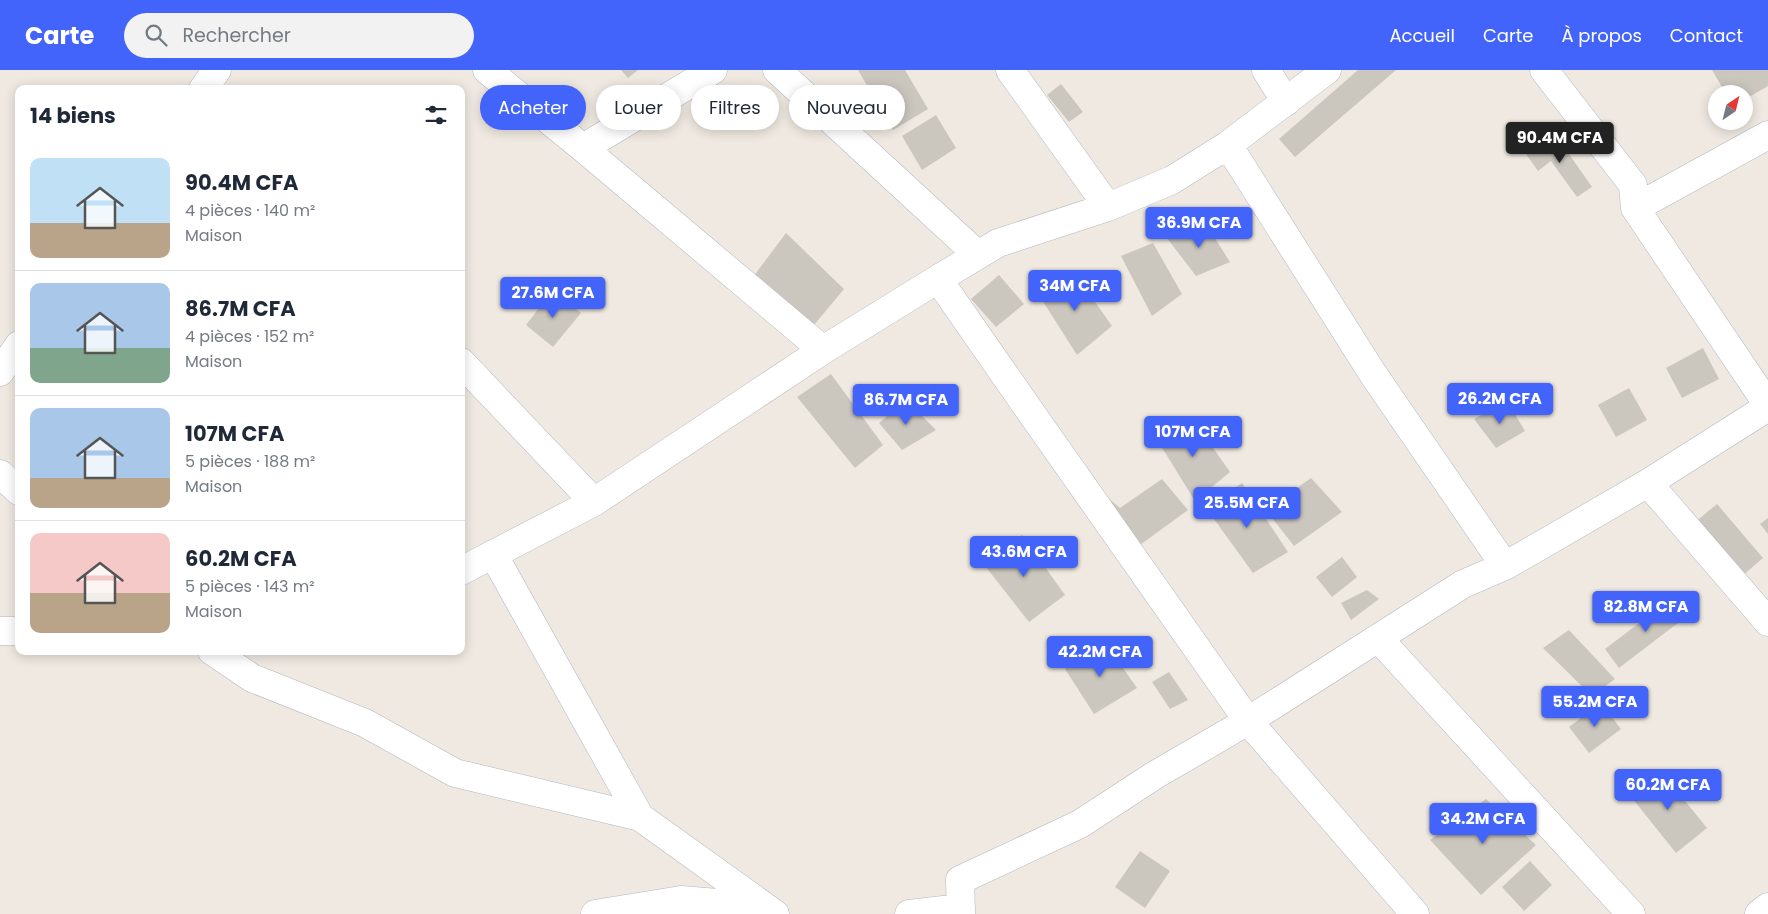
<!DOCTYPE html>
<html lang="fr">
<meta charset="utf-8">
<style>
body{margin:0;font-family:Poppins,sans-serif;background:#f2f2f3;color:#1f2937;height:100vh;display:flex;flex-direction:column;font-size:19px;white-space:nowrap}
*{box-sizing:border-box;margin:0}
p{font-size:16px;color:#747a83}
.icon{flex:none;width:28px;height:28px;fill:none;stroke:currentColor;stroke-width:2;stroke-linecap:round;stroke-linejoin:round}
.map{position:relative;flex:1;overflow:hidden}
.drawer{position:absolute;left:15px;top:15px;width:450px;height:570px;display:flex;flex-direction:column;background:#fff;border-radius:10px;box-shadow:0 2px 12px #0003}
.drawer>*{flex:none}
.top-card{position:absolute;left:480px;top:15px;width:475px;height:45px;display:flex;gap:10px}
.needle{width:32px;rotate:35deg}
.controls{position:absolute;left:1708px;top:15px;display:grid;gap:10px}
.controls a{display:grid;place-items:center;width:45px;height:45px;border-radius:50%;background:#fff;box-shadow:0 2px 12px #0003;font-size:25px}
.price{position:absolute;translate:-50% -42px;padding:0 11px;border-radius:5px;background:#4264fb;color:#fff;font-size:16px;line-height:32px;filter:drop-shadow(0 1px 2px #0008)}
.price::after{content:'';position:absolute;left:50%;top:30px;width:15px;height:11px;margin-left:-8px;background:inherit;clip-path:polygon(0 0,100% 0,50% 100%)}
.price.selected{background:#222;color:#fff}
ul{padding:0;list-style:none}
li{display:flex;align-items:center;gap:15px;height:125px;padding:0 15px}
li+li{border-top:1px solid #e0e1e3}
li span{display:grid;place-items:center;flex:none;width:140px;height:100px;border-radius:10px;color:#555}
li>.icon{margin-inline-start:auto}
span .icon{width:60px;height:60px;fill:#fffc;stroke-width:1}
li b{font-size:21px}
h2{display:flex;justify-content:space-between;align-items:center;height:60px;padding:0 15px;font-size:21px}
.chip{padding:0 18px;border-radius:22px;background:#fff;box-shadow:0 2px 12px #0003;font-size:18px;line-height:45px}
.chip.selected{background:#4264fb;color:#fff}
header{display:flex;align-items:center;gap:30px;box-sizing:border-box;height:70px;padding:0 25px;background:#4264fb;color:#fff}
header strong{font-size:24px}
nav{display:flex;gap:28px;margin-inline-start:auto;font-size:18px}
.search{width:350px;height:45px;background:#f2f2f3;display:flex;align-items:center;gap:12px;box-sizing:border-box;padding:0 18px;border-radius:28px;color:#747a83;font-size:19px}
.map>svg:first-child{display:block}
</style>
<header>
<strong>Carte</strong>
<div class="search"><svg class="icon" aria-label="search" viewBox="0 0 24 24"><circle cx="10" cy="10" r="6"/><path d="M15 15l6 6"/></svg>Rechercher</div>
<nav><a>Accueil</a><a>Carte</a><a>À propos</a><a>Contact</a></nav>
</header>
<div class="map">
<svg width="1768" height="844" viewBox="0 0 1768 844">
<rect width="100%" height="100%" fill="#efe9e1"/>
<path fill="#cbc7bf" d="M621,0h17l-10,8z
M858,0h47l23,39 -35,21z
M1358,0h38l-101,87 -16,-18z
M1712,0h56v16l-24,14v-6h-18z
M1061,14l22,28 -14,10 -22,-27z
M936,45l20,33 -34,22 -20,-34z
M1555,64l37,53 -15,10 -26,-36 -13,10 -12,-17z
M1204,151l26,41 -34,14 -29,-38z
M786,163l58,56 -30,36 -61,-48z
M1153,173l29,51 -30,22 -31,-60z
M1074,202l38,54 -35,29 -40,-63z
M999,205l25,29 -28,23 -25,-28z
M553,220l28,23 -28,34 -27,-22z
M1703,278l16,31 -37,19 -16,-30z
M831,304l52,71 -28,23 -58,-71z
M1629,318l18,32 -31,17 -18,-32z
M906,330l30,30 -34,20 -23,-27z
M1507,331l18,30 -29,17 -22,-29z
M1192,348l38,54 -35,29 -39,-63z
M1311,408l31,34 -48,34 -28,-36z
M1162,409l26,31 -55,40 -36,-48 10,-5 13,11z
M1242,413l46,69 -35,21 -47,-65z
M1717,434l46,54 -22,19 -47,-54z
M1768,448v16l-8,-10z
M1022,465l43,60 -36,27 -47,-60z
M1342,487l15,20 -25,20 -16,-20z
M1367,520l12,9 -28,21 -10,-17z
M1672,528l15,18 -68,52 -14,-19z
M1569,560l46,49 -23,17 -49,-48z
M1104,571l33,47 -43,26 -29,-45z
M1169,602l19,28 -18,9 -18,-27z
M1601,633l20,26 -32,24 -20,-26z
M1659,699l48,59 -31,25 -48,-60z
M1486,729l50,46 -55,50 -51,-55z
M1140,781l30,20 -25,37 -30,-21z
M1530,791l22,24 -28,26 -22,-24z"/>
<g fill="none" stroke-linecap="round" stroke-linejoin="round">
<g stroke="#b4b7c1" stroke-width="29">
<path id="street" d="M487,0l96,78 240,202
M777,0l201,185
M1010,0l98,137
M1266,0l20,32
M1544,0l89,115 2,23 133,197
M203,19l14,-19
M1228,75l145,229 132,192
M583,78l130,-78
M1635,138l133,-73
M938,209l94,135 216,307 167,193
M461,292l133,140
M0,302l19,-27
M0,404l19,17
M1648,413l120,139
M493,484l147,263
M461,501l133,-69 229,-152 115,-71 60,-36 110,-36 64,-27 56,-35 99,-75
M0,561h19
M1378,568l253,276
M212,581l40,27 113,45 90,50 185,44 135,97
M595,844l86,-14 84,7
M909,844l52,-6
M961,844l-1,-34 120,-56 75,-49 93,-54 215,-137 42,-18 143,-83 120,-76
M1759,844l9,-7"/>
</g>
<use href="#street" stroke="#fff" stroke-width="28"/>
</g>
</svg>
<div class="controls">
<a><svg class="needle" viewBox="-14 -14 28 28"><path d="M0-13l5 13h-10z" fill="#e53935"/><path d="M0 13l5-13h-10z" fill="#747a83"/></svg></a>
</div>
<b class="price selected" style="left:1560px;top:94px">90.4M CFA</b>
<b class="price" style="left:1199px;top:179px">36.9M CFA</b>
<b class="price" style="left:1075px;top:242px">34M CFA</b>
<b class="price" style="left:553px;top:249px">27.6M CFA</b>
<b class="price" style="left:1500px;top:355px">26.2M CFA</b>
<b class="price" style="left:906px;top:356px">86.7M CFA</b>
<b class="price" style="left:1193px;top:388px">107M CFA</b>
<b class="price" style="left:1247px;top:459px">25.5M CFA</b>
<b class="price" style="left:1024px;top:508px">43.6M CFA</b>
<b class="price" style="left:1646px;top:563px">82.8M CFA</b>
<b class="price" style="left:1100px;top:608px">42.2M CFA</b>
<b class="price" style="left:1595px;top:658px">55.2M CFA</b>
<b class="price" style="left:1668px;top:741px">60.2M CFA</b>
<b class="price" style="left:1483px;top:775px">34.2M CFA</b>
<div class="top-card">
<a class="chip selected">Acheter</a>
<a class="chip">Louer</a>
<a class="chip">Filtres</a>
<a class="chip">Nouveau</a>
</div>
<section class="drawer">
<h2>14 biens<svg class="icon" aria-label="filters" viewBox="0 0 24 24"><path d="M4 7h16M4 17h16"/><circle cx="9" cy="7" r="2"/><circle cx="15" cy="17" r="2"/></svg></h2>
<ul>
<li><span style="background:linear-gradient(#bfe0f5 65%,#b9a48a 0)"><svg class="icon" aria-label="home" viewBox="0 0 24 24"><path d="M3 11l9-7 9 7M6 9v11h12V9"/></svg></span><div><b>90.4M CFA</b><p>4 pièces · 140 m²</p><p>Maison</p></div></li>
<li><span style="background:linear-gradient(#a9c7e8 65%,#7fa58c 0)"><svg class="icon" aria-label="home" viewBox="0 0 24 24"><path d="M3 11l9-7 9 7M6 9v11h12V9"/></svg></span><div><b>86.7M CFA</b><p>4 pièces · 152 m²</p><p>Maison</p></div></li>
<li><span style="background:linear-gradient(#a9c7e8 70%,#b9a48a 0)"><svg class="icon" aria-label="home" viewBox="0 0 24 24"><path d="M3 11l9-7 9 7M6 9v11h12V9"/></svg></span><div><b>107M CFA</b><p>5 pièces · 188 m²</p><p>Maison</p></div></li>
<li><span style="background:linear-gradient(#f6c9c9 60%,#b9a48a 0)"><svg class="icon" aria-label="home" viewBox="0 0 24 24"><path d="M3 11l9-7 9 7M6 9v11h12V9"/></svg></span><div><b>60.2M CFA</b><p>5 pièces · 143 m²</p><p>Maison</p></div></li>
</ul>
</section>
</div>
